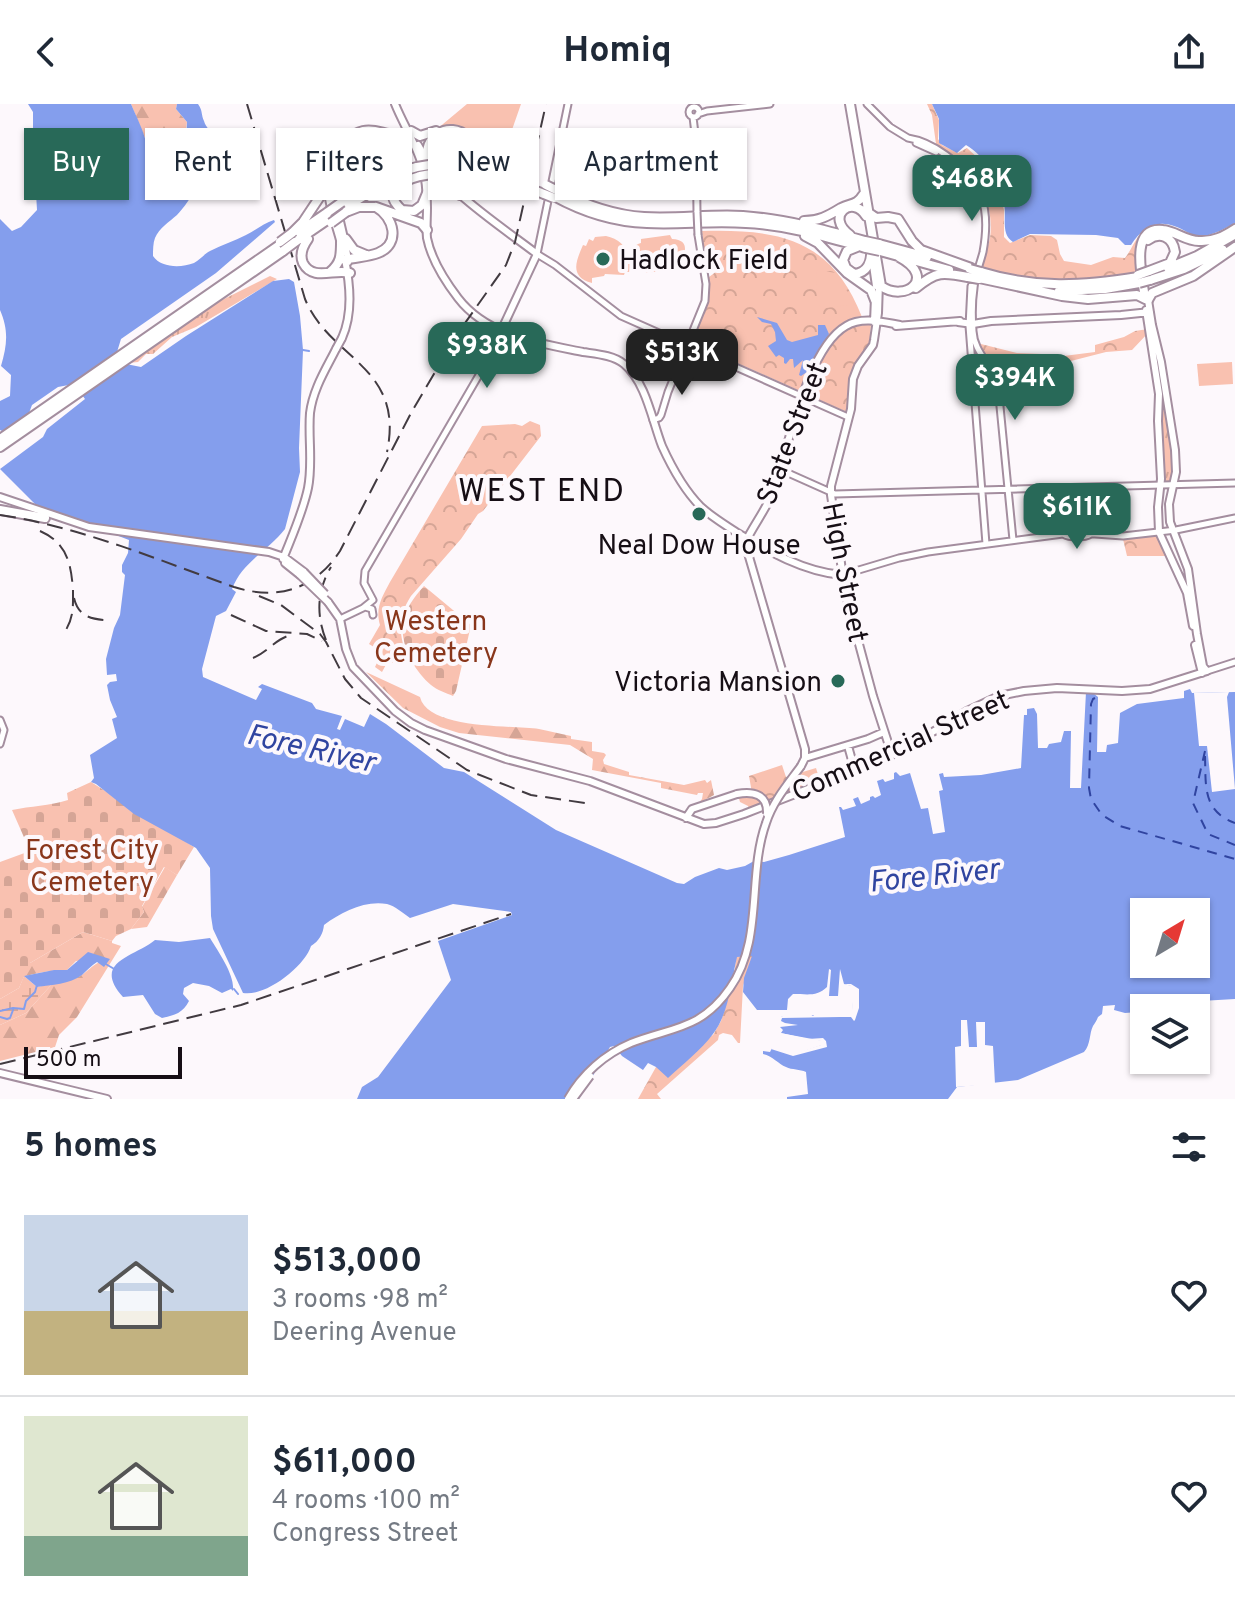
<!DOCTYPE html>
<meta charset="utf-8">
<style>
body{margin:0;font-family:Overpass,sans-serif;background:#f6f6f7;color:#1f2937;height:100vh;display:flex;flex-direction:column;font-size:30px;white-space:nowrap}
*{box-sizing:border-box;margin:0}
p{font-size:26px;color:#747a83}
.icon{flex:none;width:44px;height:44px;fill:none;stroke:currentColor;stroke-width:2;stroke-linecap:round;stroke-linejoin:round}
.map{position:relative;height:995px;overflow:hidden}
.drawer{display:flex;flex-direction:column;background:#fff;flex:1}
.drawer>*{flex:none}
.hud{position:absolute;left:24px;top:24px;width:800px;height:72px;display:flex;gap:16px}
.needle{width:52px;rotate:38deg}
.controls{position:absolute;left:1130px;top:794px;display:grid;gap:16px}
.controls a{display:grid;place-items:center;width:80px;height:80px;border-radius:0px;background:#fff;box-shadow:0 2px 6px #0004;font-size:40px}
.scale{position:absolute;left:24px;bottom:20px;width:158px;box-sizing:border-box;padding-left:8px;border:4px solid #160e15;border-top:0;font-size:22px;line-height:28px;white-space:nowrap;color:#160e15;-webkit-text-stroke:6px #fdf8fc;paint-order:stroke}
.price{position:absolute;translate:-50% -68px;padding:0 18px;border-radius:16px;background:#286958;color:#fff;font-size:26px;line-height:52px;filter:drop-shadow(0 2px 4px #0008)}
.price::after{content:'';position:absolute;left:50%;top:48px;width:24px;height:18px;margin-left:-12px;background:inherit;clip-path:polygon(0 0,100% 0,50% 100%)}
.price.active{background:#222;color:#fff}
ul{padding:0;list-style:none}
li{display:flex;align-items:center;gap:24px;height:200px;padding:0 24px}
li+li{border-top:2px solid #e0e1e3}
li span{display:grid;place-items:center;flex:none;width:224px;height:160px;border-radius:0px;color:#555}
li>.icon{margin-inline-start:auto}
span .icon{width:96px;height:96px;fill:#fffc;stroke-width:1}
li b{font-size:34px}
h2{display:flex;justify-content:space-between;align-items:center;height:96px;padding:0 24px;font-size:34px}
.tag{padding:0 28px;border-radius:0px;background:#fff;box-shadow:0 2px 6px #0004;font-size:28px;line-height:72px}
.tag.active{background:#286958;color:#fff}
header{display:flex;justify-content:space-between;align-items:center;height:104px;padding:0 24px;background:#fff;font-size:36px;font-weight:700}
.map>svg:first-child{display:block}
</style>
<header><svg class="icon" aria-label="back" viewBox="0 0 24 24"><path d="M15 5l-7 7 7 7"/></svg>Homiq<svg class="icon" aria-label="share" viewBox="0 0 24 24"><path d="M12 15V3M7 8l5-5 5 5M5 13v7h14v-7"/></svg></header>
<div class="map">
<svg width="1235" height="995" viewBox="0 0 1235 995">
<defs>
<pattern id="grass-tufts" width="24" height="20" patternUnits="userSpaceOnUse" patternTransform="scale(2)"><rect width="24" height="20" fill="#f9c1b0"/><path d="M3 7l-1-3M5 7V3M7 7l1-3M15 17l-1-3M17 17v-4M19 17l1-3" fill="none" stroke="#d5a596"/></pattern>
<pattern id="forest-firs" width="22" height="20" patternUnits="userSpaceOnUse" patternTransform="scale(2)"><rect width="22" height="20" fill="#f9c1b0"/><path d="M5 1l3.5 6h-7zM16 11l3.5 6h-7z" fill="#d5a596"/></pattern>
<pattern id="wetland-marsh" width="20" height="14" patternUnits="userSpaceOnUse" patternTransform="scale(2)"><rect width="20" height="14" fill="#f9c1b0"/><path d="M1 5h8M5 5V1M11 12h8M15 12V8" fill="none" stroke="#d5a596"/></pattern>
<pattern id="cemetery-stones" width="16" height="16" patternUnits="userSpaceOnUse" patternTransform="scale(2)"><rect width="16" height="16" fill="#f9c1b0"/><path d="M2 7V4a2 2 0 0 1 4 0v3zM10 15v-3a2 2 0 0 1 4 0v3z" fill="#d5a596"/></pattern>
<pattern id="park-crowns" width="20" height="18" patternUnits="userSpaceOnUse" patternTransform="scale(2)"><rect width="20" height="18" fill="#f9c1b0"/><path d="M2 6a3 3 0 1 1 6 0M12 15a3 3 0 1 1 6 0" fill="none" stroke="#d5a596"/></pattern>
</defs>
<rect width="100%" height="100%" fill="#fdf8fc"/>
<path fill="url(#grass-tufts)" d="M270,172l7,3 -81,48 -24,10 -19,17h-7l-8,8 -9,1 81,-57z
M1157,262h3l14,98 -2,18h-10z"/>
<path fill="url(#forest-firs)" d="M131,0h46l-1,5 11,13c-2,19 -10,36 -10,55l-4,3 -18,1 -5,-9 -3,-29z
M366,568l54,25c8,33 92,28 119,32 11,2 21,5 32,7v3l21,3v9l12,2 2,2 -3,5 1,4 25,8v3l55,10 21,-5 2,3 4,-3 3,15 -16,9 4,-5 1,-6h-5l-1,2 -36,-7v-5l-69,-13 1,-11 -23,-14 -111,-12 -19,-6 -37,-19z
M165,763l12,8 -30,52 -16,2 13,-17 -2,-5z
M83,828l29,9v2l9,3 -44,71 -18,18 -4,12 -55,14v-36l26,-12 26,-29c9,-1 20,-4 28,-8 13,-8 12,-13 30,-17l-34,2 -9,9c-19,0 -38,4 -55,11l-12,-22 30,4z"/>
<path fill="url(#wetland-marsh)" d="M24,872l13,11 15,-3 -26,29 -26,12v-26l19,-11z"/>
<path fill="url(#cemetery-stones)" d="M424,482l47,39 -15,66 -3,5c-7,-3 -16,-6 -22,-11 -16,-13 -31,-40 -28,-61 2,-15 11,-27 21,-38z
M91,678l103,65 -17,28 -13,-8 -22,39 2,6 -13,17 -15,7 -4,5 -29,-9 -53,31 -11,25 -19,11v-137l30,-11 -18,-41c19,-4 37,-4 56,-10l-1,-7z"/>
<path fill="url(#park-crowns)" d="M927,0h5l7,16 -1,19 4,6 16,8 9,-5 12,11 18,27 7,24v27l6,6 20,-8 21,1 6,4 3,14 4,7 27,4 22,-8 12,1c7,-9 10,-20 19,-27 20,-16 40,8 62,6 10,-1 20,-8 29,-14v4l-32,13 -37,-12 -21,6 -5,38c-56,13 -103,13 -158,-3 1,-10 6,-21 8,-31 4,-27 -7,-58 -27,-76 -8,-7 -19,-12 -27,-18l-4,-29z
M702,127c76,-2 129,7 160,86 -39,6 -44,44 -62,74l-108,-48 15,-36 2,-30 8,-6 -1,-5 -8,1 -3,-2z
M868,219l3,2 -2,23 -10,12 -10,23 -2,29 -41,-18c14,-31 23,-66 62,-71z
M1148,225l1,3 -17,18 -26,2 -39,10 -18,-1 -1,-3 47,-6v-7l29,-8 11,-6z
M977,239l40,10 25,1 -1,9 2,10 -47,2z
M530,317l10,4 1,11 -58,75 -5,3 -17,25 -50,57c-14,22 -12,38 -4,61l-15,6 -4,-2 -6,11 -7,-5 7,-15 -13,-8 11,-19c-5,-17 2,-28 10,-43l92,-156 33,-2 7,2z
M1155,431l4,1 8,20h-40l-4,-17 2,-1z
M782,661l4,12 30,-9 5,16 -71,27 -2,-5 -8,-4 -2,-7 14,-2 -3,-17z
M742,852h11l-10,30 -3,57h-2l-6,-8 -9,-2 -4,2 -1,5 -61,54 4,5h-23l18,-32 57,-32 8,-14 13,-44 2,-20z"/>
<path fill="#f9c1b0" d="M467,0h54l-21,60c-33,-10 -17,-46 -63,-35z
M670,131l2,4c18,1 13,12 10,24l-8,1 1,5 -29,4 -1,-5 -11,1 1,-3c-9,-9 -5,-20 6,-23v-4z
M606,132c15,3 23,13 21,27l4,1 -2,8h-4l-1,3 -19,-1 -1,2 -12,2v5c-23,-6 -16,-22 -9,-38l3,1 3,-7 4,2 2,-4z
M818,166l18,3 19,31 -29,4 -6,-2 -3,-5 -1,-28z
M1232,258l1,22 -34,2 -2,-22z"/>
<path fill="#849eed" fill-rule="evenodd" d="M28,0h103c5,12 12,25 15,38 4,16 0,31 14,43l-2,4 1,2c7,-6 16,-7 23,-14l-3,-14 6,-9 2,-32 -11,-13 1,-5h21c5,7 3,11 6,17 2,7 7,9 8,16 5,21 -21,64 -35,78 -8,7 -18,13 -22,23 -2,5 -2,12 -2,18 8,12 28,12 41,7 6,-3 10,-9 16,-12 12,-6 24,-10 36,-16 10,-5 18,-12 28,-15l1,2 -59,51 -95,66 -4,13 9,12 15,3 45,-31 87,-55 16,-2 5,3 6,34 3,34 -4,98 1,24 -15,57c-16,21 -43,33 -53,60l4,3 -10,19 -10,5 -14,53 1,8 53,23 6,-11 -4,-2 4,-3 50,19 4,6 26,7 -5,13 3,1 5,-11 19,8 6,-13 16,10 58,44 20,4 92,58 121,53 7,1 11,-7 24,-9 8,2 18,-4 9,-5 10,1 25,-7 56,-18 -6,-30h2l2,3 13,-4 -3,-7 5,-2 3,7 9,-4v-3l3,-1 2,2 6,-3 -4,-14 6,-2 2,3 9,-3v-6l2,-1 4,4 10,-3 11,36 7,-1 5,26 12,-2 -6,-41 4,-1 -4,-16 4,-1 1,4 37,-2 40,-7 3,-53h3v-6l7,-1 3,6 1,34h9l2,-4 12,-2 3,-11h20l2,-39 7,1 5,4 -1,55h9l1,-7 11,-2 2,-30 17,-9 47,-6v-7l6,-2 2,4 43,-1v307l-51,3 -1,-5 -14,-1 -1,12 -27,1 -2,-5 -1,8 -13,1 -11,-3 1,-5 -12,1 -1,8 -4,3c-1,3 -3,6 -5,9 -4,8 -2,18 -9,26l-66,28 -61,7 -9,12h-161v-2l21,-3 -2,-22c-6,-3 -14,-2 -20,-5 -8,-3 -13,-11 -23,-13v-3l7,1 2,-4 20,7 30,-10 1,-4 -43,-8 -3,-2 5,-15 70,-2 2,-24 -2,-4 -8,-2 -4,-15 -2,27h-9l2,-26 -2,-1 -2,18c-10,10 -20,7 -34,7l-5,5 -1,11h-30l-14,-18 1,-14 8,-22 -15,1c-6,25 -8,56 -24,77 -12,16 -30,30 -45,44l-12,-11 -8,-4 -5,7 -21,-14 -8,-10 -4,1 -31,52h-222l5,-12 16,-10 73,-97 -13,-39 74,-26 -1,-3 -58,-8 -43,14c-7,-5 -15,-12 -23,-14 -22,-4 -46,8 -63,21 -1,9 -5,16 -13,21 -6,20 -45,51 -68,47l-30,-64 -2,-13 -1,-48 -14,-20 -62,-34 -38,-30 -5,-2 3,-4 -4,-23 27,-17 -5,-19 5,-2 -7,-17 -3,-15 3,-3 7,-1 -1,-7 -9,1 -1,-16 8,-31 6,-13 5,-40 -3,-3v-7l6,-12 1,-13 -94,-36 -35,-35 43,-32 4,-8 38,-30 -11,-15 -16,3 -26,18 -3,8 -25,19 -4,-2v-29l10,-5 1,-21 -10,-9c6,-21 8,-35 -1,-56v-91l12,12 9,-4 16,-17 -1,-17 12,-33 -15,-31v-17zM1144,808h52v52h-52z
M932,0h303v119c-9,5 -20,11 -30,13 -13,2 -20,-7 -31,-10 -20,-7 -33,4 -43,19h-6l-7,-7 -22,-3 -66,-1 -17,8c-13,-8 -6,-26 -9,-40 -4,-21 -19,-46 -38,-57l-9,8 -18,-10v-24z
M757,213l20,6 10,17 5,2 26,-7v-10h7l4,9 -22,38 -6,4 -2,-1 4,-15 -9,8 -1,-9h-3l-4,5 -2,-1v-5l-5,-3 -3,2 -8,-11 8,-5 -1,-9 -4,-8 -9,-2z
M210,834c9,15 25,37 23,53l-2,-2 -9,4 -13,-7 -16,-3 -9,5 -1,6 6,7c-6,12 -14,14 -27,17l-7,-4 -12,-19 -20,2c-32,-36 12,-40 32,-57l24,2z
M88,848l22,7 -6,8 -7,-5c-6,4 -10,8 -15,13 -12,9 -31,10 -45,12l-13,-11 30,-6h13z"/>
<path fill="#fdf8fc" d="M1229,588l-2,5 8,92 -23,3 -5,-46h-8l-5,-53z
M1071,627h13l-3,57h-11z
M844,880h7l8,5v19l-4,12 -1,1 -3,-4h-11l-58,1 -1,3 4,2 13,2 -18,2 3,3 -2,3 27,6 15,-1 3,3 1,6 -34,9 -22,-7 1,-2 20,7 29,-9v-4l-26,-3 -20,-5 6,-16 3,-2 26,-1 3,2 2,-2h35l2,-4 1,-20 -2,-4z
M961,916h6l2,27h8l-1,-25h9v23l8,1 2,38 -39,3 -1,-40 6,-1z"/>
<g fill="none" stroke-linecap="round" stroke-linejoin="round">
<path stroke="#849eed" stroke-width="2" d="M303,246l6,1
M104,859l12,7
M234,885l4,5
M0,907l13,-3 11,1 2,-8 9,-9 2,-7
M0,913l7,2 3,-1 3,-8"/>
<path stroke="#3044a0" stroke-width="2" stroke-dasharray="10 8" stroke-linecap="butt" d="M1095,594l-2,1 -2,5 -2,84 2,11 11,16 18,11 115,33
M1205,647l-12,52 15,31 27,11
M1205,652c1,29 -3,55 30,67"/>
<g stroke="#a48e9f" stroke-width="9">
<path id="secondary" d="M568,0l-31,150 18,11 66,51 227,101
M867,0l23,23 18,11
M689 8a5 5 0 1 1 10 0a5 5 0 1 1-10 0Z
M698,10l9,-3 63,-7
M693,13l3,25 1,70
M908,34c13,2 27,9 38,17 37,27 45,53 37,97 -3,12 -8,23 -9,36 -2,13 -2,29 -1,43 1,22 20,34 25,55l15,154
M916,39l20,9
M971,182l-2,40 17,218
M653,316l6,-2 2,-3 7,-23 37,-91 1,-17 -8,-49
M779,365l56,25 400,-11
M1063,430c7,4 21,4 28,0
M842,471l57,-17 29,-6 135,-18 4,-2 56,4 53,-6 59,-12
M365,503l7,2 1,6
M340,515l23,-11 10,-8 -9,-17 1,-12 114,-196 22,-44
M1207,567l28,-9
M0,616l4,10 -4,14"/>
</g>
<g stroke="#a48e9f" stroke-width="10">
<path id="primary" d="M395,0c8,20 21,40 27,61 4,14 5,28 5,43 0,10 -1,20 0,30 4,20 18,43 31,60 29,38 80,45 125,54 13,2 30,3 41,12 22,18 28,56 38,82 10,22 22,44 39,61 11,10 23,17 35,25 32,19 68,40 106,43
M418,41c22,42 81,80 119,109l-36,77
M334,63c-4,32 11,63 14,95
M427,86l8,-8 11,1
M341,140c-4,-17 -12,-36 -13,-54 -2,-23 10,-54 35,-60 17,-4 27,10 48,1
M872,154l4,28
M879,179l-1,30 -4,27 -1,5 -15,21 -5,13 -2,30 -20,77v9l11,75v11l31,115 19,59
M1146,206l13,84 -1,27 3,58 -3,28 1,25 28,61 6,33
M874,218l1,-25
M958,218l15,2 18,-3 130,-6 29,-3
M896,222l64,-5
M342,234c11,-25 8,-53 3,-79
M0,393l89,30 180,25 15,5 20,15
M283,455c9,-23 20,-47 25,-71 5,-25 0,-50 2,-75 3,-24 16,-44 26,-64
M285,459l15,12
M328,498l12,17 6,30 7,18 42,44 16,12 14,7 81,29 84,22 114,43 12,-1 28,-9 133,-52 31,-15 59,-36 32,-15 25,-5 33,-3 65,3 28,-2 57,-18 -4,-5 -6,-32 -9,-65 -18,-47 -1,-18 7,-32 -1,-22 -14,-88 -9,-37 -4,-25
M1195,541l7,28
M848,642l7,25
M805,654l63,-19 16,-7
M801,662l4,-8v-9l-60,-206c8,-17 20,-32 27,-49 16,-43 34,-145 74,-168 16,-10 37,-4 54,-1
M686,714l6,-9 45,-15
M0,969l107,26"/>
</g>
<g stroke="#a48e9f" stroke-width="12">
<path id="highway" d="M850,0l31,182c24,17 57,-8 18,-29
M411,27l9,5 16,-5
M472,36l11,17 12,9
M341,49l1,9 8,6
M428,58c-7,-26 21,-42 40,-25l3,12 -7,10 -13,4
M335,60c17,9 38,9 57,7
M435,60c31,-3 59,1 89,11
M440,66c28,-2 57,0 83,12
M420,72c-19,5 -39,16 -18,34l12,1 8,-6 5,-12
M531,85l13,5
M556,86c27,14 56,25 88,27 33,2 66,-3 99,-1 42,3 82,14 122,25
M460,91l-2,-10c1,-2 2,-4 3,-6 10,-6 50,4 61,7
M554,92c29,16 60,26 93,27 33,2 66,-3 99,0 41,2 80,14 120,25
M342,98c23,-16 47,-28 75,-35
M344,104l33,-20 30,-12
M346,108l13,-5h17l45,16 6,7
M869,109l7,5 12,-1 10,2 14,22 9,9 50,18
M804,117c15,0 24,-5 37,-13 10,-5 16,-3 22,-13
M299,128l29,-20
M292,129l11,-11 22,-33 8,1
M850,131c-26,-19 3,-41 16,-19
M805,132l13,7 29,30 24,17 4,10
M308,135c-5,7 -9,15 -5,24 10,19 32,5 47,10
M346,135l8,11 12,5
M1148,136c12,-9 25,-3 27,12l-5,11 -21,8
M295,138l35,-24
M879,140l48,13
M857,143l-10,4 -4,9 3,8 8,6c13,-1 18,-12 17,-25
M880,147l69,19
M345,156c11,-3 23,-3 33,-7 23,-9 16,-36 -2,-46
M1168,164l29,-12 37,-21
M330,168c11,-9 11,-17 11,-30
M981,168c56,17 100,14 157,5
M979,174l83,18 26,3 49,-4 8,4c-2,-19 -17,-73 18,-69 12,1 23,11 36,11 14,1 25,-5 36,-12
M1150,176l34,-11 39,-19
M916,184c20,-17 27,-16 52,-11
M1059,187l46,-2 34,-6
M1148,196l4,-7 41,-17 42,-29
M0,335l281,-195
M0,343l283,-196
M0,406l45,8"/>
</g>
<use href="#secondary" stroke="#fff" stroke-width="5"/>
<use href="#primary" stroke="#fff" stroke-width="6"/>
<use href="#highway" stroke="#fff" stroke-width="8"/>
<path stroke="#423b41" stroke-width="2" stroke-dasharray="16 8" stroke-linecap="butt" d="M247,0l58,195c25,61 100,67 82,153
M0,411c81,12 158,45 234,72 44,14 81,2 106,-36l71,-138 47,-80 48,-68 9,-23 31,-138
M40,427c27,12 31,32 33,59 0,17 1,28 -9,43
M259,492l22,9 39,29 6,8 19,37 16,19 106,72 64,25 54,8
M74,494c4,17 15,21 31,22
M231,511l35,16 41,3 15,7
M326,536c-10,-25 -9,-50 5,-73
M253,554c15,-6 22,-19 38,-23
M0,960l241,-59 270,-91"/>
<g stroke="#a48e9f" stroke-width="9" stroke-linecap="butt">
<path id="secondary-bridge" d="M697,108l1,23"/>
</g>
<g stroke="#a48e9f" stroke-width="10" stroke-linecap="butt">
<path id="primary-bridge" d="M336,245l6,-11
M304,468l21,22
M300,471l28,27
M737,690c16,-3 31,0 30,20
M568,995c14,-25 37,-45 63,-56 41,-16 70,-13 99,-55 34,-48 17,-112 36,-165 7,-22 22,-39 35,-57
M573,995l17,-23"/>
</g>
<g stroke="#a48e9f" stroke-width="12" stroke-linecap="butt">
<path id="highway-bridge" d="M417,63l18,-3
M524,71l10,4
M420,72l22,-4
M523,78l9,3
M546,81l10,5
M544,90l10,4
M328,108l14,-10
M331,119l15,-11
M865,137l14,3
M280,138l12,-9
M866,144l14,3
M283,147l12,-9
M970,165l11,3
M1138,171l11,-4
M968,173l11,2
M1139,179l11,-3"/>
</g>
<use href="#secondary-bridge" stroke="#fff" stroke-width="5"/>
<use href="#primary-bridge" stroke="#fff" stroke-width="6"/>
<use href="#highway-bridge" stroke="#fff" stroke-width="8"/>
</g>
<g fill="#286958" stroke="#fdf8fc" stroke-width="3">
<circle cx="603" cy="155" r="8"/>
<circle cx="699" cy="410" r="8"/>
<circle cx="838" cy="577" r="8"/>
</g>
<g text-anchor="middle" stroke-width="8" stroke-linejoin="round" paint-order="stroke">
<g font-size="28" fill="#160e15" stroke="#fdf8fc" text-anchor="start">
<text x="619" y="165">Hadlock Field</text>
<text x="699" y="450" text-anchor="middle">Neal Dow House</text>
<text x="822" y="587" text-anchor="end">Victoria Mansion</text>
</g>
<g font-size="28" fill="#160e15" stroke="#fdf8fc">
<text transform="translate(791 329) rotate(-69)" y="10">State Street</text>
<text transform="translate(846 468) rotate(79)" y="10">High Street</text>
<text transform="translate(900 641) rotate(-24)" y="10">Commercial Street</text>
</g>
<g font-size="28" fill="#89361b" stroke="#fdf8fc">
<text x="436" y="526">Western<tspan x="436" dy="32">Cemetery</tspan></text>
<text x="92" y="755">Forest City<tspan x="92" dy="32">Cemetery</tspan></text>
</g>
<g font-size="30" font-style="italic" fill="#3044a0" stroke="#fdf8fc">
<text transform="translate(311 644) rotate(13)" y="10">Fore River</text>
<text transform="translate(934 771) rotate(-6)" y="10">Fore River</text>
</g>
<g font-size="32" letter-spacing="2" fill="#160e15" stroke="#fdf8fc">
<text x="542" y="397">WEST END</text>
</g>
</g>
</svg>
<div class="controls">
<a><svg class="needle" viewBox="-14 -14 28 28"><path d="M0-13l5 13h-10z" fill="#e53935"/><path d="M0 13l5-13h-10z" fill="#747a83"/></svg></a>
<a><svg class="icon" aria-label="layers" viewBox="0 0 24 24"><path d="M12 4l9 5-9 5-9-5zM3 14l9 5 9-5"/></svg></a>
</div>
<div class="scale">500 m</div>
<b class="price" style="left:972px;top:119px">$468K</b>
<b class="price" style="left:487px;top:286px">$938K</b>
<b class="price active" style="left:682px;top:293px">$513K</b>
<b class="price" style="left:1015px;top:318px">$394K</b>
<b class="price" style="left:1077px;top:447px">$611K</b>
<div class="hud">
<a class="tag active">Buy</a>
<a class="tag">Rent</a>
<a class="tag">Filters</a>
<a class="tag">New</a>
<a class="tag">Apartment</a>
</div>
</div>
<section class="drawer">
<h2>5 homes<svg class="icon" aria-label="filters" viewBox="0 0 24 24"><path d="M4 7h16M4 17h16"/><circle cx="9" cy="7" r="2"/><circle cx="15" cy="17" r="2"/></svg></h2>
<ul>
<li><span style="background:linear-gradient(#c9d6e8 60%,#c2b280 0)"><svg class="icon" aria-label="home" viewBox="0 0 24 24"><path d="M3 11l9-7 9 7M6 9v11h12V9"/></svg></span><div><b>$513,000</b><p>3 rooms · 98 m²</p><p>Deering Avenue</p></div><svg class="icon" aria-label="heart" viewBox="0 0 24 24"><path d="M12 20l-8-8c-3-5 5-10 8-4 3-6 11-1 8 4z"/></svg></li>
<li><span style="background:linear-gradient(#dfe7d0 75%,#7fa58c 0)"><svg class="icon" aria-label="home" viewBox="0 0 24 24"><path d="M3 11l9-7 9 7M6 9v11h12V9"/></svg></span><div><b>$611,000</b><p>4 rooms · 100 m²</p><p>Congress Street</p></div><svg class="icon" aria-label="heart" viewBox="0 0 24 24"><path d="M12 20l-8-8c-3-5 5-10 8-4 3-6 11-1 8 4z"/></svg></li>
</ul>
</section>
